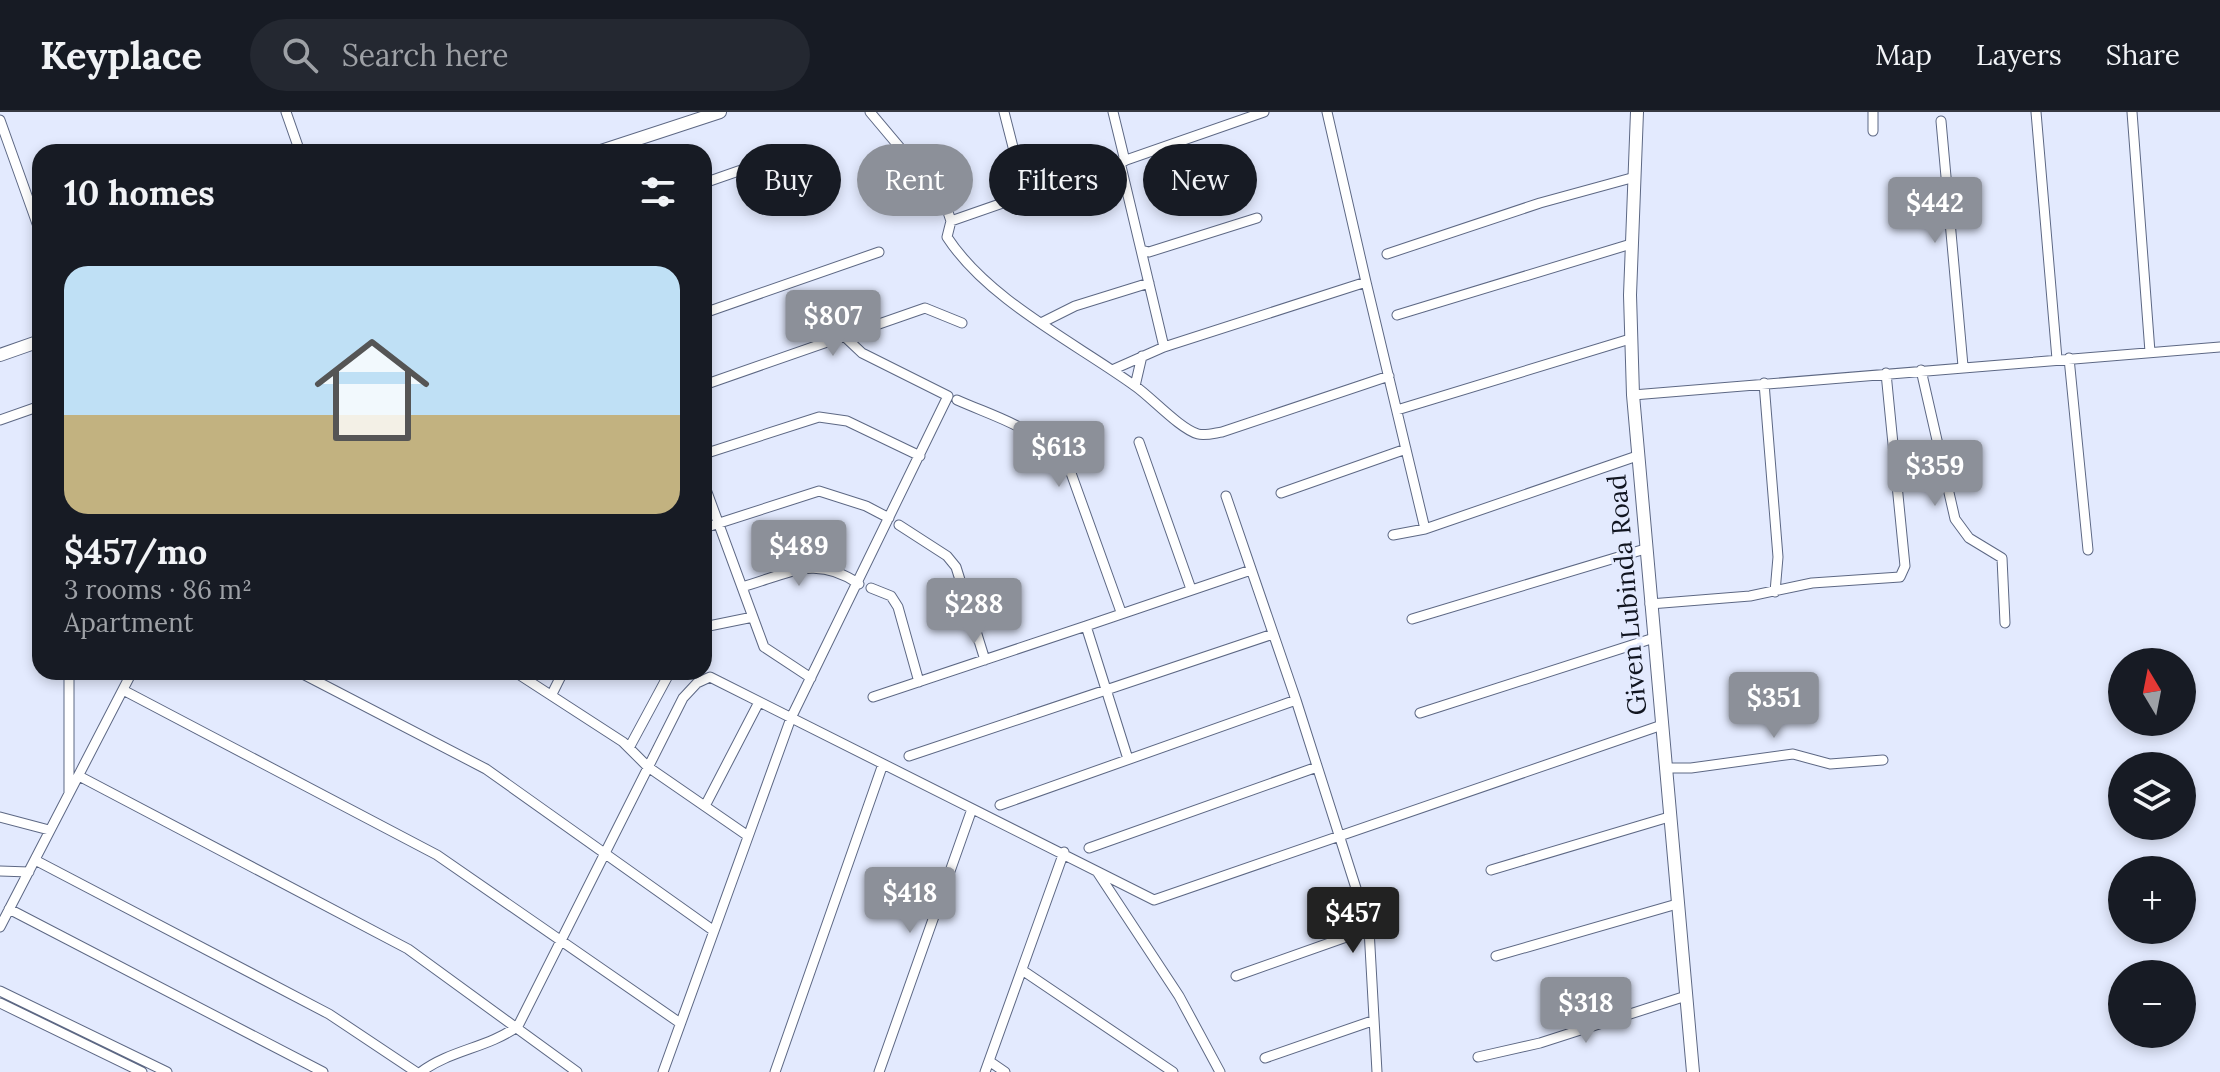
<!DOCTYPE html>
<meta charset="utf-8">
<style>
body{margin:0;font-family:Lora,serif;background:#242831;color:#f1f3f6;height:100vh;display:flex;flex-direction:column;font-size:30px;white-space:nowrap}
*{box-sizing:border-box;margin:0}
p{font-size:26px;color:#9ea1a6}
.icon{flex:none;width:44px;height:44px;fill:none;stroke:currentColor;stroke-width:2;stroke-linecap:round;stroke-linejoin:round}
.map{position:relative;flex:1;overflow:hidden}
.side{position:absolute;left:32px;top:32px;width:680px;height:536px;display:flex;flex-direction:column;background:#171b24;border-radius:24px;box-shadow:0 4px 12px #0003}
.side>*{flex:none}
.banner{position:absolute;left:736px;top:32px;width:760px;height:72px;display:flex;gap:16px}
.needle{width:52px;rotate:350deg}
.tools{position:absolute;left:2108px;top:536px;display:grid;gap:16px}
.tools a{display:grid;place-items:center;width:88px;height:88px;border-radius:50%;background:#171b24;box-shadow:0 4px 12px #0003;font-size:40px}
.price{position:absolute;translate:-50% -68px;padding:0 18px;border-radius:8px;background:#8c9099;color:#fff;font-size:26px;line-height:52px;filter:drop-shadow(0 2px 4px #0008)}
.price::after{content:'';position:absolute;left:50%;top:48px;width:24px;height:18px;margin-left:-12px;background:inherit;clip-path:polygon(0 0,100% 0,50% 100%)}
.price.current{background:#222;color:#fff}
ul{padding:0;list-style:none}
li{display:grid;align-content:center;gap:16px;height:424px;padding:0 32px}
li span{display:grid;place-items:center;height:248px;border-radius:24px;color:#555}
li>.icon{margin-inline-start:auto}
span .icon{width:144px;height:144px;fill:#fffc;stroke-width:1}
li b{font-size:34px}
h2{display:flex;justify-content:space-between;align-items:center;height:96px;padding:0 32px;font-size:34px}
.pill{padding:0 28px;border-radius:36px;background:#171b24;box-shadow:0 4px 12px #0003;font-size:28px;line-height:72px}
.pill.current{background:#8c9099;color:#fff}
header{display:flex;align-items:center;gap:48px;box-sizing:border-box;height:112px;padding:0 40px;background:#171b24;border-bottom:2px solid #363941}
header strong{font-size:38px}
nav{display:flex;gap:44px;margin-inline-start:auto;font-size:28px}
.search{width:560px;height:72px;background:#242831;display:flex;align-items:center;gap:20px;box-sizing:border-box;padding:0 28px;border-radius:44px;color:#9ea1a6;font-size:30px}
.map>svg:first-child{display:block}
</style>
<header>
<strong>Keyplace</strong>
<div class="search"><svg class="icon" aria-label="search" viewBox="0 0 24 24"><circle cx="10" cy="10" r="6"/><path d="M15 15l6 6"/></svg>Search here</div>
<nav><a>Map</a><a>Layers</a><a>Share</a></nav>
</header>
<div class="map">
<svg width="2220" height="960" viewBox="0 0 2220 960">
<rect width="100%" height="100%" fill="#e3eafe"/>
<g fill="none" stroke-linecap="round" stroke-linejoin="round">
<g stroke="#5d6884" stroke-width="11">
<path id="street" d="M286,0l14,40
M870,0l74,88 7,21 -4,16c41,63 127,105 188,149 16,11 45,43 63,48 7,2 17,-1 24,-2l167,-56
M1004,0l21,82
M1113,0l12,49
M1327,0l39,170
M2036,0l21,247
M2132,0l18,240
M0,8l40,112
M1941,9l22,245
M1873,19v-19
M1120,50l21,88 8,2 108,-34
M704,71l69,-24
M951,109l313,-109
M1141,138l23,97
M1387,142l153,-51 95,-26
M704,201l175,-61
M1397,203l234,-71
M1043,210l32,-16 74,-23
M2069,246l19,192
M1112,258l52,-23 202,-65 59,247
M1921,258l34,149 14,19 33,20 3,65
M1764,271l14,174 -3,35
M704,273l221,-77 37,15
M1135,274l7,-30
M1633,283l587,-48
M957,288c45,20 86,29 114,73l50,139
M1397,298l233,-71
M0,308l40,-14
M1139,330l52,147
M704,342l115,-37 28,4 73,35
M704,372l60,163 47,31
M1281,381l125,-44
M1226,384l70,204
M899,413l48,31 9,11 29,93
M704,416l115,-37 47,15 23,12
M1393,423l32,-6 212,-73
M742,475c46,-13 73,-33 117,-3
M871,476l20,8 7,11 21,75
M1650,492l100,-8 62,-13 88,-6 5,-11 -19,-193
M1412,507l233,-70
M704,515l49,-10
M299,560l187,97 228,162
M515,560l108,70 25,25 100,69
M123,578l314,165 243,168
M552,582l11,-22
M873,585l213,-71
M1420,601l234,-75
M629,636l41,-76
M909,644l364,-122
M1128,647l-42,-133 165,-56
M1665,656h26l102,-14 37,10 53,-4
M79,664l329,173 169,123
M69,681v-121
M1000,693l296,-105 73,229 8,143
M705,694l54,-104
M0,705l49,13
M1089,736l228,-81
M35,748l294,154 87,58
M1491,758l178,-53
M0,759l29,1
M1098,761l81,123 41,76
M9,797l314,163
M0,815l132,-255
M1496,844l181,-52
M1022,858l151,102
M1236,864l133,-47
M0,879l167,81
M0,891l142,69
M1478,945l62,-14 146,-47
M1265,946l107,-37
M989,949l16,11
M421,960c29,-22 67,-24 97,-46l165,-328 14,-15 13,-6 444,223 508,-175
M663,960l128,-354 157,-322 -86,-43 -18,-17
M775,960l108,-308
M879,960l93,-263
M985,960l79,-220"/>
</g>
<g stroke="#5d6884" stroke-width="14">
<path id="secondary" d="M1637,0l-7,183 3,100 60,677
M598,40l122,-40
M0,243l40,-14"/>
</g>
<use href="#street" stroke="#fff" stroke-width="9"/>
<use href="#secondary" stroke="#fff" stroke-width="12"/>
</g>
<g text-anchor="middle" stroke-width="6" stroke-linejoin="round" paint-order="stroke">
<g font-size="26" fill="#111520" stroke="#e3eafe">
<text transform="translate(1627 483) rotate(-95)" y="9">Given Lubinda Road</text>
</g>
</g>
</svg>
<div class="tools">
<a><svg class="needle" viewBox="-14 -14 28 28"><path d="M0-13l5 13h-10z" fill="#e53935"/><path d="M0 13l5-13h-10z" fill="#9ea1a6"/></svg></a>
<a><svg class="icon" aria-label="layers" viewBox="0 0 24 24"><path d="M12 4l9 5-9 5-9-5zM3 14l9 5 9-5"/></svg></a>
<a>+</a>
<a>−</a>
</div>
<b class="price" style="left:1935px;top:133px">$442</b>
<b class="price" style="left:833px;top:246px">$807</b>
<b class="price" style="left:1059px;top:377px">$613</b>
<b class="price" style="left:1935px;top:396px">$359</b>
<b class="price" style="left:799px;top:476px">$489</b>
<b class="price" style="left:974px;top:534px">$288</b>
<b class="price" style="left:1774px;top:628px">$351</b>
<b class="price" style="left:910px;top:823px">$418</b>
<b class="price current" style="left:1353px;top:843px">$457</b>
<b class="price" style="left:1586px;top:933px">$318</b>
<div class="banner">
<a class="pill">Buy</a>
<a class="pill current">Rent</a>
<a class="pill">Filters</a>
<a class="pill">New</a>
</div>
<section class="side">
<h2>10 homes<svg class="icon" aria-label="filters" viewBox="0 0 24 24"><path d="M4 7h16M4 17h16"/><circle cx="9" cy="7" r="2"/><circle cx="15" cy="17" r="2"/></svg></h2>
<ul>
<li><span style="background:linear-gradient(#bfe0f5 60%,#c2b280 0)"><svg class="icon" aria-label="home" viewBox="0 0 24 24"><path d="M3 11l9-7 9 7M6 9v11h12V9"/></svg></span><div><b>$457/mo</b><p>3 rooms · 86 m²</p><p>Apartment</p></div></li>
</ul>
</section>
</div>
